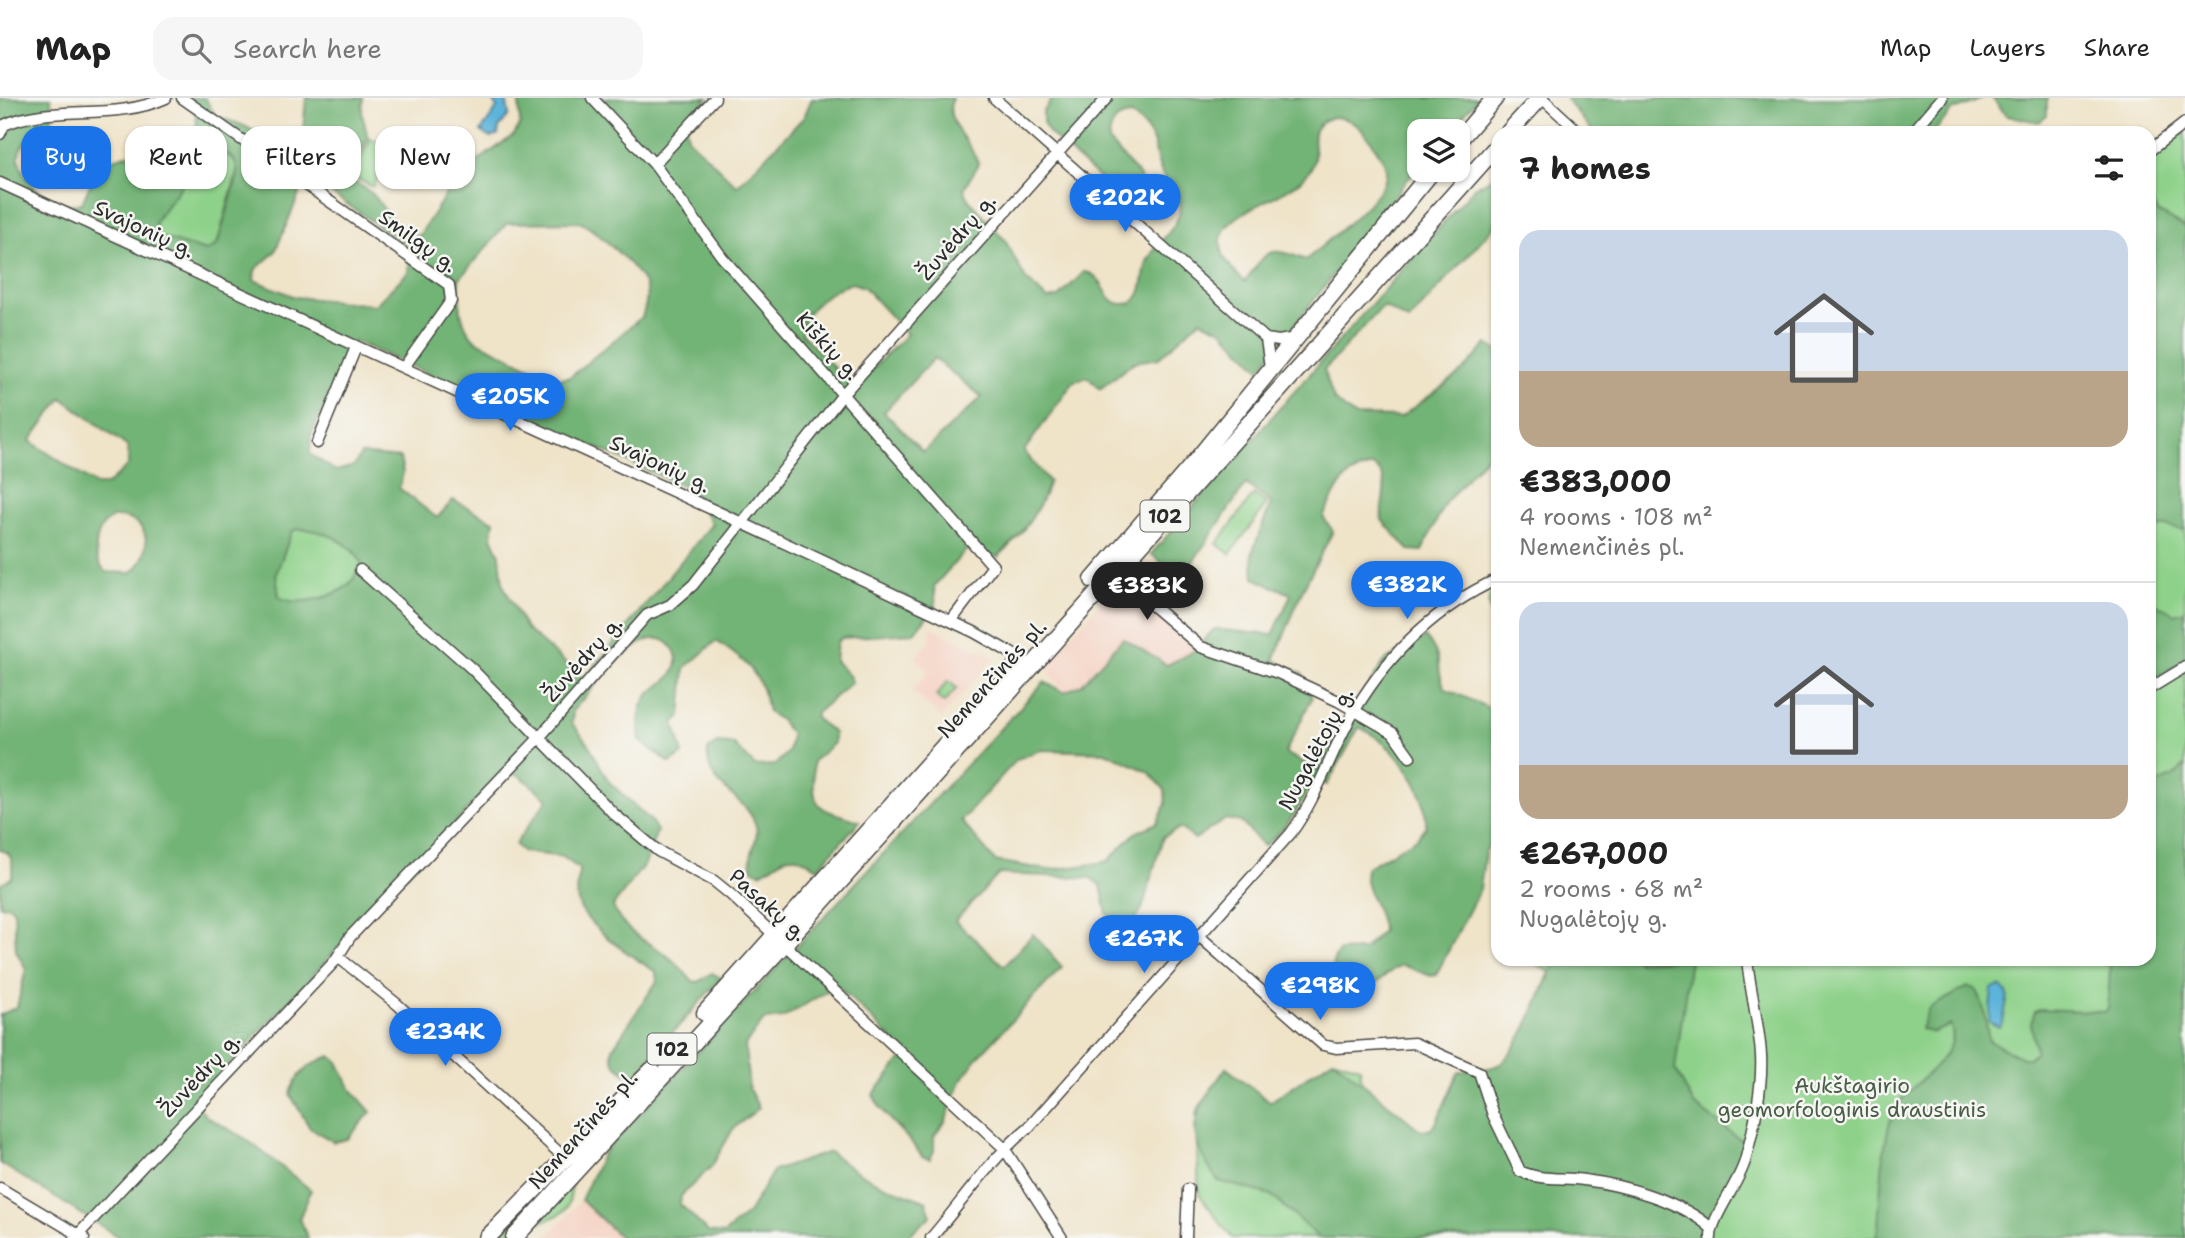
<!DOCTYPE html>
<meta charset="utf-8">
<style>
body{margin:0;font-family:"Shantell Sans",sans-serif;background:#f6f6f6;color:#222;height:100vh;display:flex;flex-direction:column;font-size:26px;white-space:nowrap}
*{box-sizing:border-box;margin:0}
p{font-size:23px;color:#767676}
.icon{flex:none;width:38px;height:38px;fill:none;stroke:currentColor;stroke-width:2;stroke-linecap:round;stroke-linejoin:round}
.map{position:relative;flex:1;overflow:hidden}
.details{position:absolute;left:1491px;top:28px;width:665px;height:840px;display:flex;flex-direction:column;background:#fff;border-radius:21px;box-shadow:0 2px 5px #0004}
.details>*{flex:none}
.banner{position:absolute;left:21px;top:28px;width:665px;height:63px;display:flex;gap:14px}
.fabs{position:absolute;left:1407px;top:21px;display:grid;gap:14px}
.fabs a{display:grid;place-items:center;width:63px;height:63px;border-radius:14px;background:#fff;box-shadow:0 2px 5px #0004;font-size:35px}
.price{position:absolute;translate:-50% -60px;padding:0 16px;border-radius:24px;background:#1a73e8;color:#fff;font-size:23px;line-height:46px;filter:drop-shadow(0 2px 4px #0008)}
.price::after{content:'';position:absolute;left:50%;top:42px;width:21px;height:16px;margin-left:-10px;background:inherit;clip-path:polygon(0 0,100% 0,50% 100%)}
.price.selected{background:#222;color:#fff}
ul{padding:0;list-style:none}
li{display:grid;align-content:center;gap:14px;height:371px;padding:0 28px}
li+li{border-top:2px solid #e0e0e0}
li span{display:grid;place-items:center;height:217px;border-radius:21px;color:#555}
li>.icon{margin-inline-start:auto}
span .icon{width:126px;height:126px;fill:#fffc;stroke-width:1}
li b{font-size:30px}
h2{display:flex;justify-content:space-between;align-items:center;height:84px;padding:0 28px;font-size:30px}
.tag{padding:0 24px;border-radius:21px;background:#fff;box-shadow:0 2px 5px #0004;font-size:24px;line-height:63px}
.tag.selected{background:#1a73e8;color:#fff}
header{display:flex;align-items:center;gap:42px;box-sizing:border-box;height:98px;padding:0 35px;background:#fff;border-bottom:2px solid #e0e0e0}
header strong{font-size:33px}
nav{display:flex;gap:38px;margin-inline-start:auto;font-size:24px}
.search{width:490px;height:63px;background:#f6f6f6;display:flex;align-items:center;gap:18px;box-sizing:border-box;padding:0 24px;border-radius:21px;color:#767676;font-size:26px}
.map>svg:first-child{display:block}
</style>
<header>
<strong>Map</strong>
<div class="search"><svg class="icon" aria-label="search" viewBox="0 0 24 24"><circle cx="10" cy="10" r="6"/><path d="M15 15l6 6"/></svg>Search here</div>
<nav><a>Map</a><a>Layers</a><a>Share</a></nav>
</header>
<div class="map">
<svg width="2185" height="1140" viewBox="0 0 2185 1140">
<rect width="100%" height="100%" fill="#f6f6f2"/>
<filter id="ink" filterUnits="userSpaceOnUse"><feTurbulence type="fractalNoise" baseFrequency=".0143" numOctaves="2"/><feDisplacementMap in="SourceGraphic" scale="14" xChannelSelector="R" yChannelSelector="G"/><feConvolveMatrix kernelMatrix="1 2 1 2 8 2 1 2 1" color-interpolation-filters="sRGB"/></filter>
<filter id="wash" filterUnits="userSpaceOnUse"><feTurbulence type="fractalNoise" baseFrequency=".00686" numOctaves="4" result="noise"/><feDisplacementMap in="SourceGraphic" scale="28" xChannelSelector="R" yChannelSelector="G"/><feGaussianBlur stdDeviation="1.57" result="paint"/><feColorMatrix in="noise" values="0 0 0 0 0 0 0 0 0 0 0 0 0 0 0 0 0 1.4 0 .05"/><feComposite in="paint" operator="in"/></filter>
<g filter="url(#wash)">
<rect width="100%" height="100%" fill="#efe3c8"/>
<path fill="#f5d2c2" d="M1129,480l72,63 -10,12 -24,12 -44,-27 -42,47 -17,7 -19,-26 2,-4 67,-75z
M931,529l64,31 -54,60 -30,-28 18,-18 -14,-14 15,-16z
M581,1102l40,38h-75z"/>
<path fill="#8ed18a" stroke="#5c7e5a" stroke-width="2" d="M2185,32v1108h-953l-33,-44 -3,-68v-14l30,-44 44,34 63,-43 27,8 5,44 66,29 77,-69 42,-99 -23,-13h622v-798z
M371,40l21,11 -19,38 -22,-11z
M207,52c15,0 24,4 31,17l-21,78 -11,6 -48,-14 -3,-15z
M1254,396l13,10 -37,50 -13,-10z
M299,431c25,1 50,11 63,34 -4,6 -6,14 -11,19 -14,16 -54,25 -72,16l-3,-24 16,-43z
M948,583l9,7 -13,15 -8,-7z
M580,1053l2,3 -76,84h-10l37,-34z
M573,1081c-2,9 -2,21 -6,28 -4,9 -25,13 -34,19z"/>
<path fill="#72b376" stroke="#4e6f50" stroke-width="2" fill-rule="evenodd" d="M0,0h51l1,34c-8,3 -20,5 -26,10 -26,23 26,71 56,61 7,-15 11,-32 26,-41 36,-22 110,7 83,-64h14l11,19c33,8 46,15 64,43l10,2 11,-10 5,-54h57l-1,16 6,24 -21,39c8,5 17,10 24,16 16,15 22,41 48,43l27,-42 26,-29 42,-30 6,-11 -1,-26h189l-22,23 2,17 49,48 67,-69 8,-19h140c-9,26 19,43 27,66l-15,24 4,11 37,41 20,38 22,21 12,-2 25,-25c21,1 19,32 39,32 23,0 19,-28 24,-42 8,-19 33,-34 33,-55 0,-13 -9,-18 -15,-28 -17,-28 0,-37 -33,-64 -17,0 -23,12 -23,27l31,34 2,14 -7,9 -11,2 -74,-67 -7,-11v-11l10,-14h426l-30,33h-30v34l-159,204 -38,-39 -22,-10 -41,38 -25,4 -34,27 -12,-12 -14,4 -50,70 25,31c-11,32 -27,52 -51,75l-32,-7 -32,36 2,21 -23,26 -71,5 -5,4 -2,19 16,17v5l-35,30 -1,5 19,15v10l-21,18c1,51 -1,45 47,60l-42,47c-36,-22 -27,-10 -58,5l-8,-5c-5,-16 8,-26 4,-42 -10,-32 -52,-38 -48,-76l9,-7 16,1 22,22 20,-1 13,-13 3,-17 -11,-15 -12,-8c-6,-38 -20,-50 -52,-71l-31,27 -4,48 -7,7 9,31 -13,9 -30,-22c-2,-14 -2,-30 6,-43 8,-12 25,-16 30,-31 4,-14 -7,-30 -23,-28 -26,4 -61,51 -80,71l-1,13 17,22 20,37 42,39 6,10 -11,31 -33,44c9,26 35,35 56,51 9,7 16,16 23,24l6,1 14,-9 9,5 -88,100c-12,-9 -24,-13 -20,-30l44,-67 -1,-9c-21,-14 -71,-45 -78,-70 -3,-9 1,-23 1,-33l-16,-12 -40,-5 -8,-8 33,-45 -29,-24 -17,-2 -308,329 13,15 39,22 65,51 -12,29 9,19h-188l-120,-75v-148l17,-8 9,-38 -10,-18 -2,-40 -5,-6 -9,1v-22l12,-7v-16l-4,-8 -8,-3zM1332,19c18,0 29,10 39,24 6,10 17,22 15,34 -3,24 -61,67 -80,85 -38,-15 -38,-11 -61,22 -71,-65 33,-74 62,-108 20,-22 -11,-43 25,-57zM221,52l14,10 3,15 -21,70 -11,6 -47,-14 -4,-15 52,-71zM313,83l98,67 -3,24 -33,33 -80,-8 -41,-17 1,-10 20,-18 28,-67zM580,124c16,8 63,50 66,67 2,10 -1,19 -4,28l-72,60 -16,2 -79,-39c-17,-17 -15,-38 -16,-61l48,-56zM852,185l12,4 43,47 -54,54 -52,-55c2,-24 30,-44 51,-50zM354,243l336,148 22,35 -128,155 -58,-50 -23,-44 -3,-30 -8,-18 2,-16 -41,-21 -16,18 -38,-30 4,-15 -3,-15 -39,-4 -7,12 -18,5 -26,-17 1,-19zM934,260l48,39 -59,55 -39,-40zM62,300l66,49v18l-21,20h-11l-66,-44zM113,419c37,-2 43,35 18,56l-25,-1c-16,-15 -12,-44 7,-55zM299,431c24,1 50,11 63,34 -4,6 -7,14 -11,19 -14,16 -54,25 -72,15l-3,-23 16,-43z
M1985,0l-33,13 -19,22h-339l-28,-34z
M1992,0h55v18l-8,6 -32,-6z
M1498,77v47l-89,99 -26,-15 -59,64 10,30 20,16 47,1 63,-47 23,-26 11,7v92l-53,60 -23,48 -13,-1 -27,-30c-3,-19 12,-41 -9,-54 -33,7 -35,23 -50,51l10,14 -30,58 -29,71 29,14 9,24 -27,55 33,17 32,-57 35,-52 40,-24c22,25 8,31 21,52l52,23v121l-13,19 -5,37 -44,86 -5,1 -29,-11c-26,9 -28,38 -64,24 -6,-15 -10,-26 2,-38l24,-1 18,-19c0,-21 -20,-41 -16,-63l51,-30 9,-11c2,-41 -32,-83 -67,-100l-32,58 -14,-7c-12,28 -24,49 -49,68l-23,-24 -15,-3 -31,20 -15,-11 -17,9 -21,72 -12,18 -10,2 -13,-15 -6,-28 -10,-8 -92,-4 -44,47 49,45 29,-32 29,33 -85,91 -17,25 -15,39 -11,14v15l-4,8 -8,-2c-14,-24 -36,-35 -49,-62l32,-40 -2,-5 -66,-65 -54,33 -19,2 -19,25 4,44 10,19 -26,21 -21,37 -31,30 -1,8 28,28 16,2 25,-22 24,-41 57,-19c29,25 60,37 96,49l5,15 -26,22h-284l-40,-38 22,-47 441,-471 20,10 17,-7 42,-47 44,27 24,-12 23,-24 59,6 18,-41 -37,-16 -2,-25 19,-50 -25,-19 -54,79 -20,8 -21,-17 324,-367zM1041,652l64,2 44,20 16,18 1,14 -9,19 -22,10 -27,28 -20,4 -40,5 -53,-9 -34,-40 56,-62z
M2149,102l10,13 26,14v303l-19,-4 -17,4z
M1498,487v37c-13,-12 -12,-26 0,-37z
M2153,504l21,12 11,-3v49l-36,21v-78z
M2185,667v473h-308c4,-34 3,-105 20,-133 12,-20 69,-53 53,-80l-18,8 -11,-4 8,-21 39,-21 7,2 8,16 6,36 33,17h7l7,-7 -5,-28 4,-11 6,-3 64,3 3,-4 2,-42 -7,-7h46v-172l25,-11z
M1591,861h46l1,3 52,-3 -15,110 19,36 51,38 -9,30 -30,60 -6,5h-381l-48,-43 -53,-14c-37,-52 -25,-66 8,-113l44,34 63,-43 87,71h9l6,-5 23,-52c12,-6 26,-2 38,-7 23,-10 50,-82 60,-106l24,4z
M331,958l7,6 13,27 20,23 -24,27 -13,3 -24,-14 -20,-34c6,-21 22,-32 41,-38z"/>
<path fill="#5db4da" stroke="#447082" stroke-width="2" d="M492,0h14l3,17 -10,13 -1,7 -8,3 -9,-7 16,-23z
M2000,888l8,8 -5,28 -4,5 -10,-5 3,-34z"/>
</g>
<g filter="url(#ink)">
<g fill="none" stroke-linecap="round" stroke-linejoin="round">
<g stroke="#484743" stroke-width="13">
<path id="street" d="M182,0l267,187 2,16 -47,66
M592,0l62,66 68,93 271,309 -42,55
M994,0l272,241 4,28
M1542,0l38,35
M1912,35l30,-35
M0,36l4,-9c48,-22 109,-3 162,-27
M2149,53l36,-28
M654,66l61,-66
M0,85l742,340 232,109 58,33
M1266,241l13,2 16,-3
M317,345l39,-96
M360,472l112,99 142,145 44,37 56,30 16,13 274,254 58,90
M1114,475l87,74 77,26 60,28 55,32 17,24
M2149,591l36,-22
M1199,838l124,109 13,3 78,-5 65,29 14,43 27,56c20,10 43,6 64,9 40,5 96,21 126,47
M338,859l59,47 170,156
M0,1090l84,50
M75,1140l260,-277 15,-24 188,-198 109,-124 23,-10 23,-20 151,-192 263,-295
M931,1140c32,-37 60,-80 98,-111l262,-294c28,-38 40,-83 64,-123 35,-58 81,-103 143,-131
M1186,1140l2,-49
M1711,1140c-1,-19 27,-53 34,-77 9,-33 18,-72 16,-106 -2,-32 -11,-64 -14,-96"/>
</g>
<g stroke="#484743" stroke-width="19">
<path id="primary" d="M1508,35l32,-35
M1458,43l37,-43
M1093,482l102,-118 238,-292
M705,915l310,-346
M487,1140l165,-168
M514,1140l270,-294 714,-799"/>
</g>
<use href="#street" stroke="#fff" stroke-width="10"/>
<use href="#primary" stroke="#fff" stroke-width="16"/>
</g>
</g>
<g text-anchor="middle" stroke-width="5" stroke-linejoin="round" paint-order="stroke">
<g fill="#f6f6f2" stroke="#686867" stroke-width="2">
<rect x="1140.5" y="402.5" width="49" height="31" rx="5"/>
<rect x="647.5" y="935.5" width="49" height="31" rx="5"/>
</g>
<g font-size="19" font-weight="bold" fill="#2b2b2b">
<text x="1165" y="425">102</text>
<text x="672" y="958">102</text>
</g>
<g font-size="21" fill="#2b2b2b" stroke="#f6f6f2">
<text transform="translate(144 131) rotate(25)" y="7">Svajonių g.</text>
<text transform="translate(957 139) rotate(-49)" y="7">Žuvėdrų g.</text>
<text transform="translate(418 143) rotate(36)" y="7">Smilgų g.</text>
<text transform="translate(828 248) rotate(48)" y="7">Kiškių g.</text>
<text transform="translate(660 366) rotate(25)" y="7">Svajonių g.</text>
<text transform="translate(583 561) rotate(-48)" y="7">Žuvėdrų g.</text>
<text transform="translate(992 581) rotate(-48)" y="7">Nemenčinės pl.</text>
<text transform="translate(1316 651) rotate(-62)" y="7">Nugalėtojų g.</text>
<text transform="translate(768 807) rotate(42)" y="7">Pasakų g.</text>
<text transform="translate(200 977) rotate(-47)" y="7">Žuvėdrų g.</text>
<text transform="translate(583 1032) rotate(-48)" y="7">Nemenčinės pl.</text>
</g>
<g font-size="21" fill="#495d48" stroke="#f6f6f2">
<text x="1852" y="995">Aukštagirio<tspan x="1852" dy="24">geomorfologinis draustinis</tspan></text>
</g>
</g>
</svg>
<div class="fabs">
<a><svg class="icon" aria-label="layers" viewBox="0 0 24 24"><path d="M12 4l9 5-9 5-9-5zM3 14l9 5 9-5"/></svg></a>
</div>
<b class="price" style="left:1125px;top:136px">€202K</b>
<b class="price" style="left:510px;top:335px">€205K</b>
<b class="price" style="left:1407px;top:523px">€382K</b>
<b class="price selected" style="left:1147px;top:524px">€383K</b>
<b class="price" style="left:1144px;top:877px">€267K</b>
<b class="price" style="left:1320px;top:924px">€298K</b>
<b class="price" style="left:445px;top:970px">€234K</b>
<div class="banner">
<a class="tag selected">Buy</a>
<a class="tag">Rent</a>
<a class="tag">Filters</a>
<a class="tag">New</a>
</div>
<section class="details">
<h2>7 homes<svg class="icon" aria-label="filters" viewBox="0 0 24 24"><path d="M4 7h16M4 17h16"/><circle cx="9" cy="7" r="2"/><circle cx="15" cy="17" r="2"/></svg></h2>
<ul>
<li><span style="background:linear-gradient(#c9d6e8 65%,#b9a48a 0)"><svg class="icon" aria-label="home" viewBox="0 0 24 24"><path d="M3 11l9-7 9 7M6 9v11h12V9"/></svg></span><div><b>€383,000</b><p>4 rooms · 108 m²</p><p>Nemenčinės pl.</p></div></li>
<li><span style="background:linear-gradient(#c9d6e8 75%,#b9a48a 0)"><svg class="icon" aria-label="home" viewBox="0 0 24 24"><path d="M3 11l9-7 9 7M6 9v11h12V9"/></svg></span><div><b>€267,000</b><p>2 rooms · 68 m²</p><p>Nugalėtojų g.</p></div></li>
</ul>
</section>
</div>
